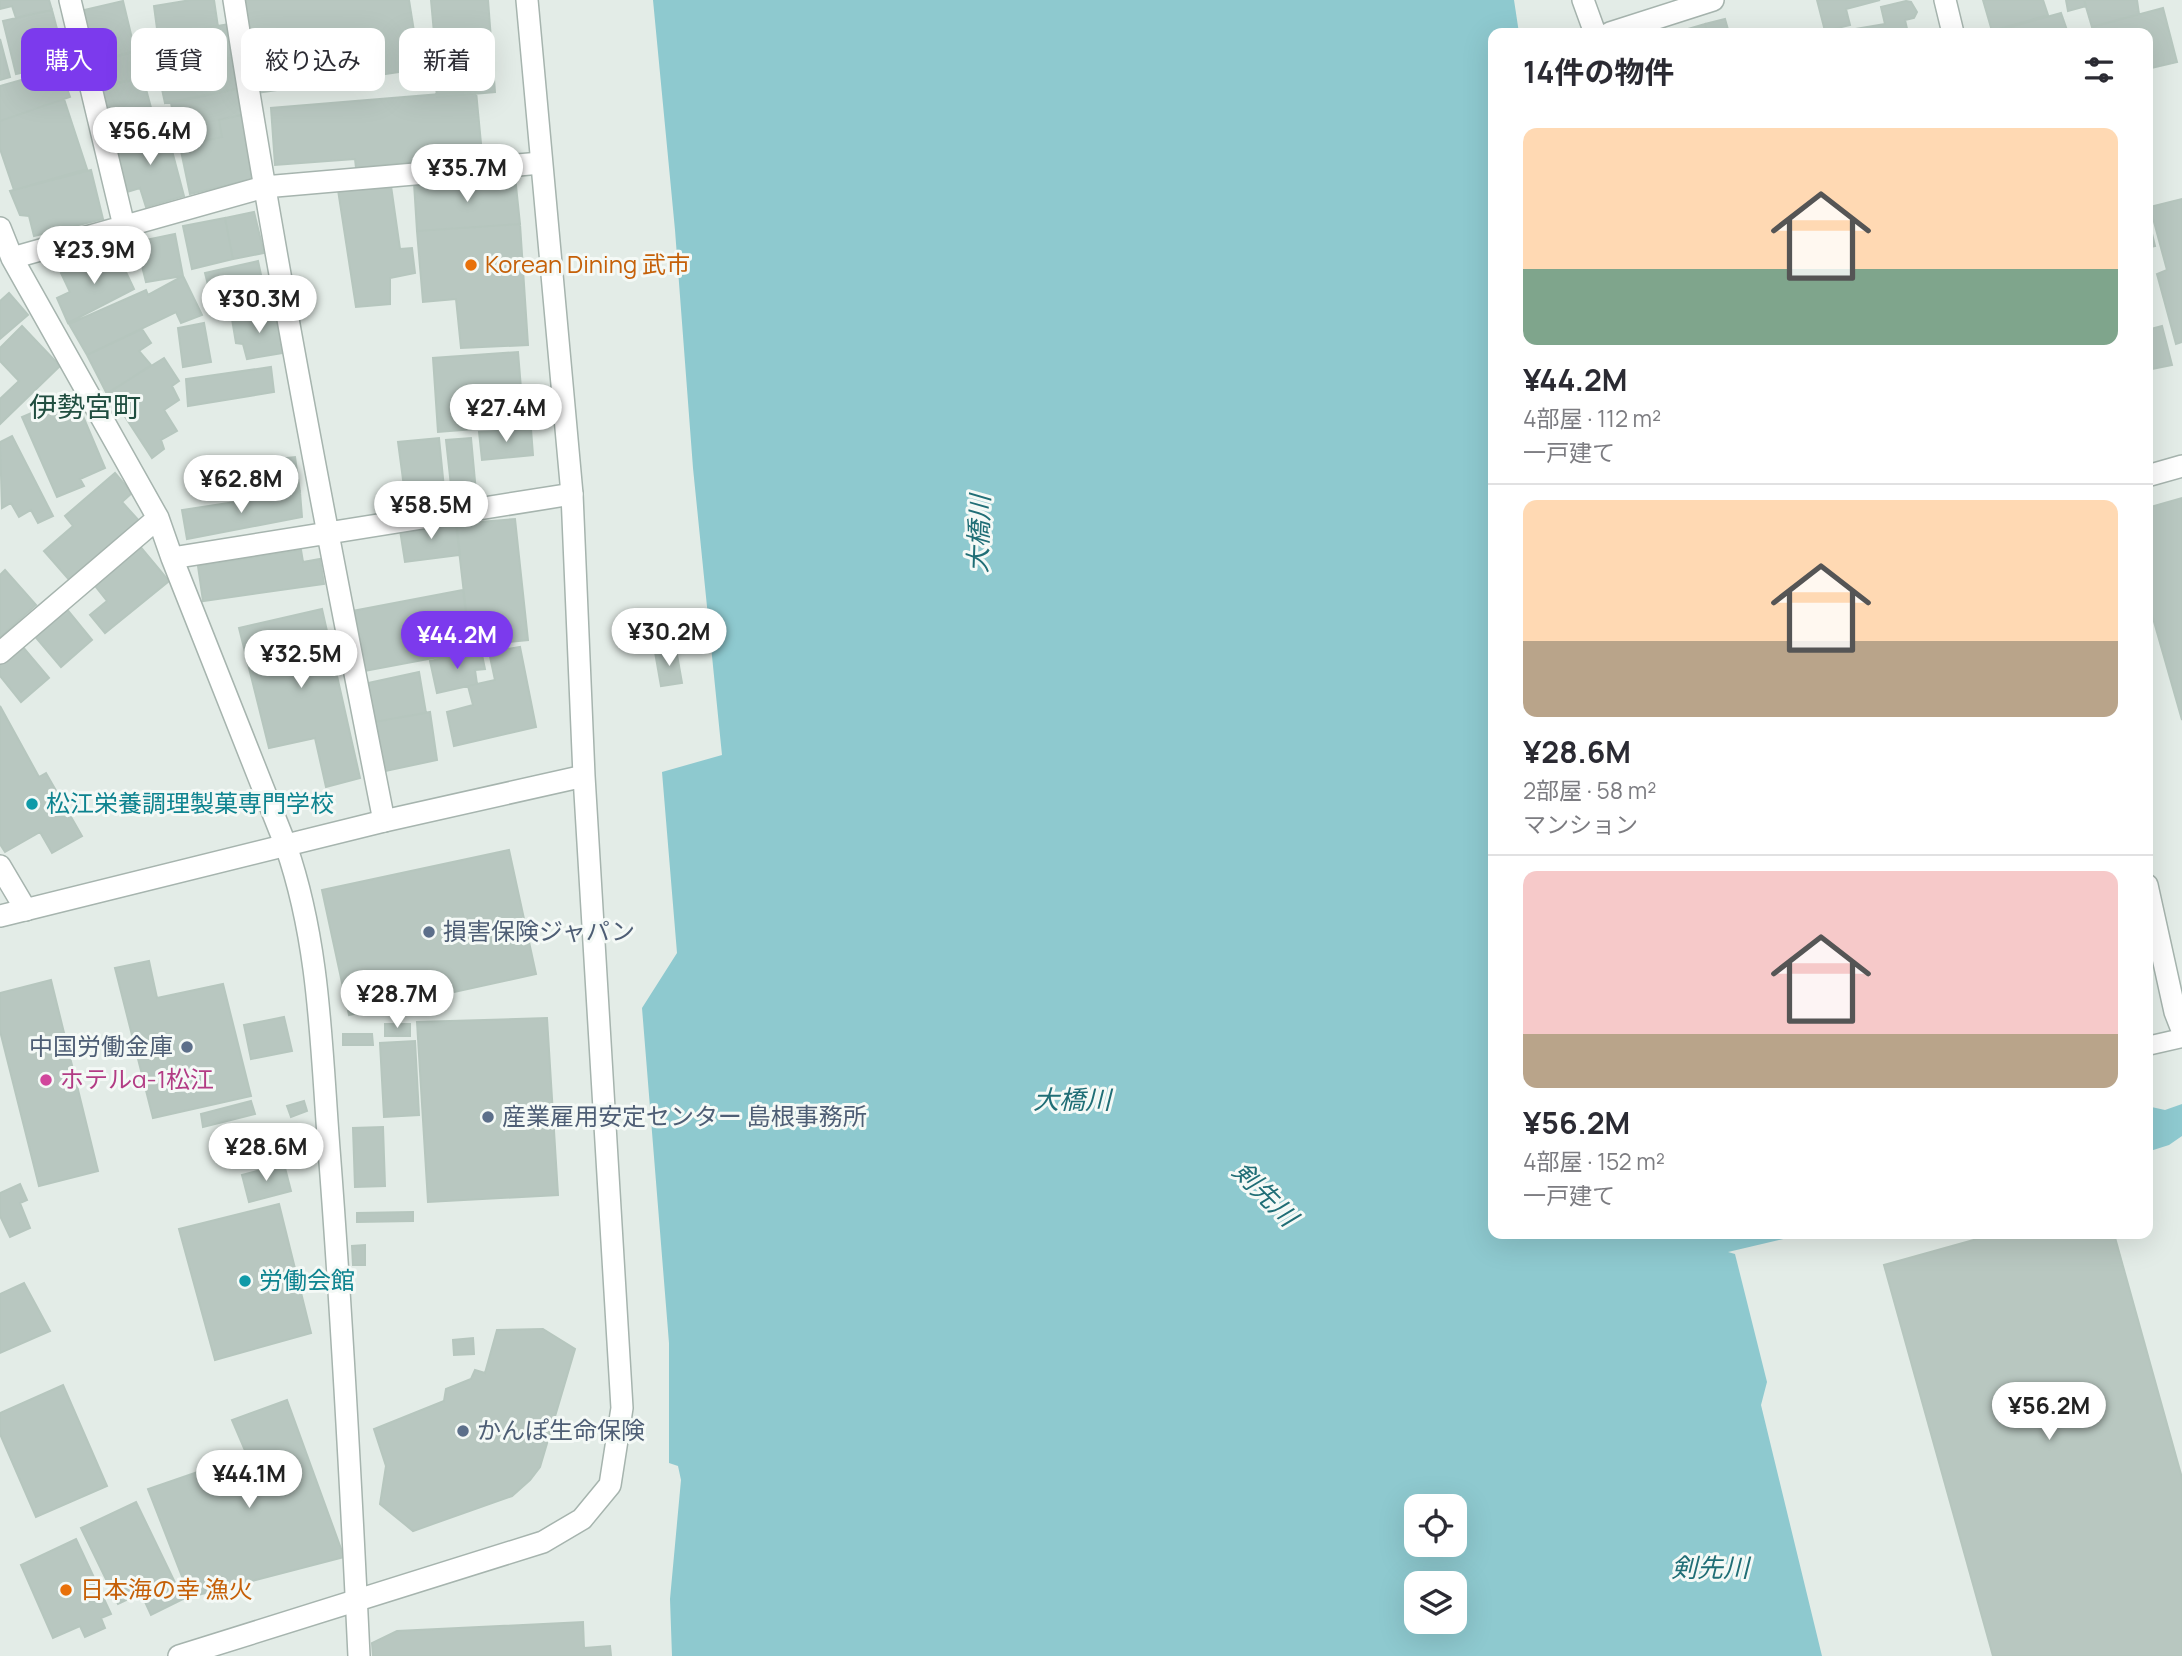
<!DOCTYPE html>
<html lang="ja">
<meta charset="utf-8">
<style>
body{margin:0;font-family:Manrope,"Noto Sans JP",sans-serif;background:#f7f7f7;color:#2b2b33;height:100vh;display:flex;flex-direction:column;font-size:26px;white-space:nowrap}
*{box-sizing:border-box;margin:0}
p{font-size:23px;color:#7c7c81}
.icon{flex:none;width:38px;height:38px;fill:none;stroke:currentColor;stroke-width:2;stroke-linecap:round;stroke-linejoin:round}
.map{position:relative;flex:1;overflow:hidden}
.panel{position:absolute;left:1488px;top:28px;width:665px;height:1211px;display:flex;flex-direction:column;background:#fff;border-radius:14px;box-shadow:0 7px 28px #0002}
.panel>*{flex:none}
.hud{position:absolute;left:21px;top:28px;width:665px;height:63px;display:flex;gap:14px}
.fabs{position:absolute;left:1404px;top:1494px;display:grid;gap:14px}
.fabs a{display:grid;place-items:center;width:63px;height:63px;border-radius:14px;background:#fff;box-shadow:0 7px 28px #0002;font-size:35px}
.price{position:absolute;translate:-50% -60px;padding:0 16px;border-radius:24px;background:#fff;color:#222;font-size:23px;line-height:46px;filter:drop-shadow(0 2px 4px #0008)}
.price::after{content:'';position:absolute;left:50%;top:42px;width:21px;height:16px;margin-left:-10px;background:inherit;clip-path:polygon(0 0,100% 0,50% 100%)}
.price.on{background:#7c3aed;color:#fff}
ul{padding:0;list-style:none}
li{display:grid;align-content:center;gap:14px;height:371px;padding:0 35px}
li+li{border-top:2px solid #e1e1e2}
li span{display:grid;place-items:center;height:217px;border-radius:14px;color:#555}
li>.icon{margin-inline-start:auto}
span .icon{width:126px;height:126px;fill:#fffc;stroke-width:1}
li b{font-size:30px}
h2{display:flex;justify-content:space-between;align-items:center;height:84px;padding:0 35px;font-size:30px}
.pill{padding:0 24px;border-radius:14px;background:#fff;box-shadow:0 7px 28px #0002;font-size:24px;line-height:63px}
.pill.on{background:#7c3aed;color:#fff}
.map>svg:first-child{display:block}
</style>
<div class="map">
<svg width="2182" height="1656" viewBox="0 0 2182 1656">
<rect width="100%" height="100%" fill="#e3ece7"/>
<path fill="#8ec9cf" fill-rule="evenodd" d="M653,0h861l5,33h-26v1201h312l-77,18 7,2 32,128 -6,23 61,251h-1150l-2,-57 11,-119 -3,-14 -9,-3v-120l-27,-335 35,-55 -15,-181 60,-17 -29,-287 -18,-238zM1416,1507h38v38h-38zM1416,1584h38v38h-38z
M2182,1104v32l-13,9 -22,7v-46l18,4z"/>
<path fill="#b8c7c0" stroke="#b6c6be" stroke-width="2" d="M0,0h49l3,10 -36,8 -4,-12 -12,3z
M191,0h23l4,27 -60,9 -4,-30z
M243,0h166l11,69 -164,24z
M431,0h57l7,92 -58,5 -4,-42h3z
M1817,0h63l-34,9 4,16 -25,6z
M1983,0h60l5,15 -56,16z
M2066,0h18l2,6 -18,5z
M2084,0h53l2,14 -47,13z
M123,1l12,50 -42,11 -13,-51z
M1906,1l5,1 6,10 -3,6 -9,2 3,13h-58l-1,-3 36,-6 -4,-17z
M2163,8l14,54 -30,7v-36h-53l-2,-6z
M52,10l14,53 -50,11 -13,-53z
M2061,13l7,20h-79z
M1725,19l4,14h-22l-2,-9z
M230,24l7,33 -72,12 -7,-33z
M1705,24l2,9h-26v-2z
M0,39l10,38 -10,3z
M145,49l7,27 -42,8 -7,-24z
M237,57l4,31 -76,15 -5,-23 29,-5 -1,-8z
M60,69l10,28 -70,24v-35z
M143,78l14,52 -43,10 -14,-53z
M241,88l5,26 -27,6 3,17 -42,9 -9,-43z
M476,91l6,63 -126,14 -1,-9 -80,6 -4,-57z
M64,99l23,70 -73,21 -14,-41v-28z
M246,114l8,62 -2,3 -62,15 -10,-48 42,-9 -3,-17z
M166,128l18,68 -38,11 -6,-19 -13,4 -13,-52z
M91,170l12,49 -69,17 -5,-20 -9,-1 -10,-24z
M515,176l5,48 -103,7 -3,-48z
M391,186l9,63 12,-1 3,25 -25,5v26l-34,3 -18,-117z
M2182,199v143l-6,2 -19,-70 10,-4 -17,-63z
M254,212l10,41 -31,6 -8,-41z
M2147,213l8,33 -8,2z
M225,218l8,41 -41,10 -9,-43z
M520,224l8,121 -67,3 -5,-49 -33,3 -6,-71z
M175,234l8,42 -37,6 -10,-40z
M105,252l4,7 9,-4 16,34 -66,34 -11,-25 13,-6 -9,-19z
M258,261l10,46 -30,8 -4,-11 -12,1 -4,-13 -8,1 -5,-20z
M183,276l19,39 -21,8 -5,-11 -89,43 -18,-31 77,-34 2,5z
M9,293l19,22 -28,24v-38z
M276,313l7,40 -36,6 -4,-15 -7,-1 -4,-24z
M204,323l7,39 -28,5 -5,-39z
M22,326l38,40 -60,58v-25l19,-18 -19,-20v-13z
M2162,326l10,39 -25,5v-40z
M142,329l9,14 -12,8 12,14 -44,29 -20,-39z
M518,352l6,73 -86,7 -5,-74z
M164,358l15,23 -7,5 7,14 -15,10 13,21 -16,9 3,9 -12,9 -43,-66z
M271,367l3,25 -86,14 -2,-27z
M74,395l31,73 -25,11 4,7 -27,11 -35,-80z
M531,429l2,26 -51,5 -3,-28z
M12,436l41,80 -15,7 -7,-13 -12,7 -8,-14 -9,5 -2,-66z
M439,438l6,60 -39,4 -8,-60z
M471,438l5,54 -24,3 -6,-55z
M295,457l5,35 -36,4 -1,-8h-9l-1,-16 7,-1 -1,-10z
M115,473l17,20 -10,9 19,21 -69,60 -28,-32 29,-25 -8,-10z
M300,492l2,25 -115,22 -5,-29z
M2182,498v222l-35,-123v-59h3l-3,-9v-21z
M456,519l4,36 -55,7 -5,-32z
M515,519l13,121 -58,6 -14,-122z
M138,544l31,37 -64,52 -15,-18 17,-14 -15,-19z
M301,550l2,12 17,-3 4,25 -121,17 -5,-35z
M5,570l31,35 -36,32v-62z
M463,590l8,61 -107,20 -12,-60z
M65,607l27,33 -31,27 -28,-33z
M322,609l38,169 -34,9 -11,-49 -46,10 -30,-120z
M22,646l27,32 -28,24 -21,-26v-12z
M520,647l16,80 -82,19 -7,-34 26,-7 -5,-19 27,-6 -6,-28z
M676,649l6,34 -21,3 -6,-34z
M481,650l4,19 -10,1 2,14 -40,9 -7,-32z
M419,672l7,41 -52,9 -6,-39z
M0,706l39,71 7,-4 36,63 -30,17 -12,-21 -35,20 -5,-8z
M430,712l7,48 -52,11 -11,-49z
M509,850l27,124 -187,41 -27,-125z
M149,961l8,37 66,-14 28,112 -98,22 -38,-150z
M51,980l47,191 -59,15 -39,-155v-38z
M284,1017l8,34 -41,8 -7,-34z
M547,1018l11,177 -130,7 -11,-180z
M385,1024h25v12h-25z
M343,1034h29l1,11h-30z
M415,1041l4,74 -35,2 -4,-74z
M251,1101l4,13 -52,13 -2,-13z
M304,1101l3,10 -16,6 -4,-11z
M383,1127l2,59 -30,1 -2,-59z
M284,1164l7,27 -42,11 -7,-27z
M20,1184l7,16 -7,3 10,25 -20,9 -10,-21v-23z
M279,1204l32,129 -96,27 -36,-131z
M413,1212v9l-56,1v-9z
M1995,1234h119l68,244v178h-189l-109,-391z
M365,1245v20h-12l-1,-19z
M24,1283l26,48 -50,22v-59z
M543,1329l32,20 -35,118 -10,13 -18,16 -99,35 -33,-27 6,-38 -12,-37 70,-28 2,-12 25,-10 4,-9 10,3 12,-43z
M473,1338l1,16 -20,1 -1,-15z
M63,1385l44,101 -71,31 -36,-83v-21z
M287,1400l57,157 -154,40 -42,-108 99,-34 -15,-35z
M136,1502l47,97 -32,16 -10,-22 -23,11 -37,-76z
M76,1539l35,75 -10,4 4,10 -20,9 -5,-11 -27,12 -32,-73z
M583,1622l1,26 26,-2 1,10h-238l-1,-13 25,-12z"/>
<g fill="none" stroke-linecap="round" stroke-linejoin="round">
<g stroke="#a6b4ae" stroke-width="21">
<path id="service" d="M2147,1046l35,-8"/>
</g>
<g stroke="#a6b4ae" stroke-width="24">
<path id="minor" d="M70,0l54,226
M234,0c43,275 96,548 150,821
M1583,0l12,33
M1610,33l103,-33
M0,228l12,30 146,260 14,40 114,288c34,98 35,200 43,303 13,168 22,338 30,507
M12,258l252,-71 277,-24
M2147,476l35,-10
M172,558l400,-64
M0,653l158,-135
M0,866l26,44"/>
</g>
<g stroke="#a6b4ae" stroke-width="24">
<path id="tertiary" d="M1945,0l8,33
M2147,885l28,127 7,18
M0,916l384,-95 200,-45
M179,1656l364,-114 39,-23 28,-34 12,-77 -38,-632 -12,-282 -45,-494"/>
</g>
<use href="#service" stroke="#fff" stroke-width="18"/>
<use href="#minor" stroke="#fff" stroke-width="21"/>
<use href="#tertiary" stroke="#fff" stroke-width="21"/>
</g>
<g fill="#e8710a" stroke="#f4f9f6" stroke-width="2.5">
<circle cx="471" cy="265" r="7"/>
<circle cx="66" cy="1590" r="7"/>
</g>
<g fill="#0f9aa8" stroke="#f4f9f6" stroke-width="2.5">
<circle cx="32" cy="804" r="7"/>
<circle cx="245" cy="1281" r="7"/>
</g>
<g fill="#5c6f8a" stroke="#f4f9f6" stroke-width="2.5">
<circle cx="429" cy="932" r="7"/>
<circle cx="187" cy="1047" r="7"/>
<circle cx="488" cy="1117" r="7"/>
<circle cx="463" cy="1431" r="7"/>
</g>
<circle fill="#d1479c" stroke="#f4f9f6" stroke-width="2.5" cx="46" cy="1080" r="7"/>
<g text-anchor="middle" stroke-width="6" stroke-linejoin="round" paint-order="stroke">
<g font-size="24" fill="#c56008" stroke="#f4f9f6" text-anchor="start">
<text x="485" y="273">Korean Dining 武市</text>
<text x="80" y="1598">日本海の幸 漁火</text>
</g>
<g font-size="24" fill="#0d838f" stroke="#f4f9f6" text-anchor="start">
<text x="46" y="812">松江栄養調理製菓専門学校</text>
<text x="259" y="1289">労働会館</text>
</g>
<g font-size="24" fill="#4e5e75" stroke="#f4f9f6" text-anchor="start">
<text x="443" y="940">損害保険ジャパン</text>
<text x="173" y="1055" text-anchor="end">中国労働金庫</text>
<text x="502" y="1125">産業雇用安定センター 島根事務所</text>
<text x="477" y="1439">かんぽ生命保険</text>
</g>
<g font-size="24" fill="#b23c85" stroke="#f4f9f6" text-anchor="start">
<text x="60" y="1088">ホテルα-1松江</text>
</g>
<g font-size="26" font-style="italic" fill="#206e76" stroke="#f4f9f6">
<text transform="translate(979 534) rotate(-88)" y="9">大橋川</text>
<text x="1072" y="1109">大橋川</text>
<text transform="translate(1265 1194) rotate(45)" y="9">剣先川</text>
<text x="1710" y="1577">剣先川</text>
</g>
<g font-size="28" fill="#204e40" stroke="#f4f9f6">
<text x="85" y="417">伊勢宮町</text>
</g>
</g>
</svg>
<div class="fabs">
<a><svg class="icon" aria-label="locate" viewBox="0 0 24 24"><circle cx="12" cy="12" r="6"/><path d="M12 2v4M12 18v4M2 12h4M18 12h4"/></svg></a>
<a><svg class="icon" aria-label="layers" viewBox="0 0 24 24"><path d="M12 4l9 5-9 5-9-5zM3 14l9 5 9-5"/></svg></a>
</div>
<b class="price" style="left:150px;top:167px">¥56.4M</b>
<b class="price" style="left:467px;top:204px">¥35.7M</b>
<b class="price" style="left:94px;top:286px">¥23.9M</b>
<b class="price" style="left:259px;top:335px">¥30.3M</b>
<b class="price" style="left:506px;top:444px">¥27.4M</b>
<b class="price" style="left:241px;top:515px">¥62.8M</b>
<b class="price" style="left:431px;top:541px">¥58.5M</b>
<b class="price" style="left:669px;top:668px">¥30.2M</b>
<b class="price on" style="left:457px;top:671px">¥44.2M</b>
<b class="price" style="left:301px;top:690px">¥32.5M</b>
<b class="price" style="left:397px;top:1030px">¥28.7M</b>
<b class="price" style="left:266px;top:1183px">¥28.6M</b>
<b class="price" style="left:2049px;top:1442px">¥56.2M</b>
<b class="price" style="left:249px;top:1510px">¥44.1M</b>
<div class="hud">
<a class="pill on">購入</a>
<a class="pill">賃貸</a>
<a class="pill">絞り込み</a>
<a class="pill">新着</a>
</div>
<section class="panel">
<h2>14件の物件<svg class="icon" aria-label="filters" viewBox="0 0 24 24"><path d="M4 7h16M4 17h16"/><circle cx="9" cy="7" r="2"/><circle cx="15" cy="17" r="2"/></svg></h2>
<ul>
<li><span style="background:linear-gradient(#ffd9b3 65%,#7fa58c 0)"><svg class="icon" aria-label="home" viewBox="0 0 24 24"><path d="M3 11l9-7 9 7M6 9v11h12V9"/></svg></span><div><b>¥44.2M</b><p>4部屋 · 112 m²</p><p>一戸建て</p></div></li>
<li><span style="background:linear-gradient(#ffd9b3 65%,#b9a48a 0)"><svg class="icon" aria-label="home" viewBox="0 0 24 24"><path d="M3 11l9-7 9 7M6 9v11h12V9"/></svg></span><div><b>¥28.6M</b><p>2部屋 · 58 m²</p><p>マンション</p></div></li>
<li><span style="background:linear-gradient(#f6c9c9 75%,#b9a48a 0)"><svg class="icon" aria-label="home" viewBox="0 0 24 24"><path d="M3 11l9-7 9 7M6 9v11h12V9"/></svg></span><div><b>¥56.2M</b><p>4部屋 · 152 m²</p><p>一戸建て</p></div></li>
</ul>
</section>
</div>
